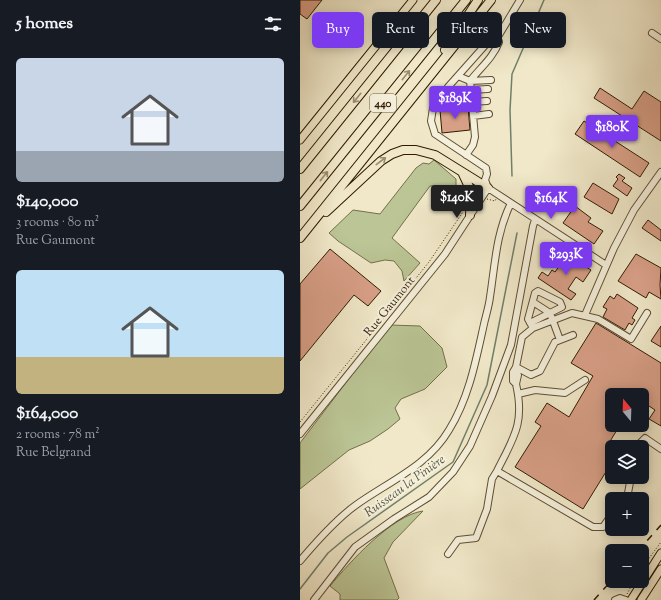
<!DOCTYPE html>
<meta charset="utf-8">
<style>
body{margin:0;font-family:"Sorts Mill Goudy",serif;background:#20242c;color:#f1f3f6;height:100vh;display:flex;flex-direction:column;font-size:15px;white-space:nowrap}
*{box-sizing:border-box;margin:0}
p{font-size:13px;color:#9ea1a6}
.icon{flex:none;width:22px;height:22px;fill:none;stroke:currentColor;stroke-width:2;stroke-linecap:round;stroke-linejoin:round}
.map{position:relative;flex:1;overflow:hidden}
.details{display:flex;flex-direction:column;background:#171b24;width:300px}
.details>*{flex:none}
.guide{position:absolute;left:12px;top:12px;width:289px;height:36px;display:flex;gap:8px}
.needle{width:26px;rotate:341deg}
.controls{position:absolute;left:305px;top:388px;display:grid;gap:8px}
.controls a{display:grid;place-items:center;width:44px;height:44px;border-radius:6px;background:#171b24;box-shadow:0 2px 10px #0003;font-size:20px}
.price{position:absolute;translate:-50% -34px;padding:0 9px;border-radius:4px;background:#7c3aed;color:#fff;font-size:13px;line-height:26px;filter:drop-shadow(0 1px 2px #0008)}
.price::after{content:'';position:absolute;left:50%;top:24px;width:12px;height:9px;margin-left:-6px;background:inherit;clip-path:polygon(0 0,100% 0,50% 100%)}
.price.current{background:#222;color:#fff}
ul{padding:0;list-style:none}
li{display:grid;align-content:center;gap:8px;height:212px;padding:0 16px}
li span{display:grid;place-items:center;height:124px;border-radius:6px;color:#555}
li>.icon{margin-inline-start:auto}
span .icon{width:72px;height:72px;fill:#fffc;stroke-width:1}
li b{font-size:17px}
h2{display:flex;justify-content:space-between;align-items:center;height:48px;padding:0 16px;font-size:17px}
.chip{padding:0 14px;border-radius:6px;background:#171b24;box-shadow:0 2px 10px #0003;font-size:14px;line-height:36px}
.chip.current{background:#7c3aed;color:#fff}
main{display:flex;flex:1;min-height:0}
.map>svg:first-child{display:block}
</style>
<main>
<section class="details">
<h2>5 homes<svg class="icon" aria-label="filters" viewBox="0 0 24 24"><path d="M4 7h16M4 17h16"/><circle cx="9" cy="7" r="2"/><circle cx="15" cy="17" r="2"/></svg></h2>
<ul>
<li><span style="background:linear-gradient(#c9d6e8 75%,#9aa5b1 0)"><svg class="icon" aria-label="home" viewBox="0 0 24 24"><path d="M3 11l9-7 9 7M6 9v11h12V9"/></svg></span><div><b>$140,000</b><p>3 rooms · 80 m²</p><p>Rue Gaumont</p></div></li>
<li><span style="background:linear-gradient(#bfe0f5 70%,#c2b280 0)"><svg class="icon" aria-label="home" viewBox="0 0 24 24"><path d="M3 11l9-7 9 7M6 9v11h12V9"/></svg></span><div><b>$164,000</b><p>2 rooms · 78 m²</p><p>Rue Belgrand</p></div></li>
</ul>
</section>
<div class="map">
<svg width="361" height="600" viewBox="0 0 361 600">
<rect width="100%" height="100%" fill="#f0e8c9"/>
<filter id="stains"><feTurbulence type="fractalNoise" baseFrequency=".005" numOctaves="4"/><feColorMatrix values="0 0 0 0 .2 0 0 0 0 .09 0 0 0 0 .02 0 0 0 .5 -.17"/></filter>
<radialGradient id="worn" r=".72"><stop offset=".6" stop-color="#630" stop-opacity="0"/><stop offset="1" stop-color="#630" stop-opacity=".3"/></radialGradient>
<path fill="#bbc595" stroke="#75704a" d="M134,160l22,19v7h-26l-38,52 28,25 -16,18 -2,-10 -8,-10 -9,-1 -14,3 -33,-22 -9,-8 24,-23 27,4 36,-46 7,-5 6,1z
M90,325l30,1 22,22 5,19 -22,22 -24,10 -6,9 5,11 -12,10 -18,12 -21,9 -49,39v-46z
M123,511l-30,31 -9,16 15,40 -2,2h-57v-6l-10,-8c19,-23 62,-71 93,-75z"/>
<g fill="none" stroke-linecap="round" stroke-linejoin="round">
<path stroke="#707f6a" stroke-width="1.5" d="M212,176l-2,-66 2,-36 32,-74
M0,589l28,-36 19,-16 106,-75 34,-77 30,-152"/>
</g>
<path fill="#d89f87" stroke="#2f1b00" d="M0,0h22l-15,19 -7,-5z
M300,88l32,21 12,-18 17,11v39l-67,-43z
M168,107l2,23 -28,3 -2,-23z
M284,121l65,42 -9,14 -65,-43z
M319,174l6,4 -3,3 10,7 -5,8 -14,-10 5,-7 -2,-2z
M293,183l26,16 -7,15 -28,-17z
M275,206l16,12 -3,4 15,9 -9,13 -31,-21z
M348,220l13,10v11l-19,-13z
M30,249l51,42 -13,15 -14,-11 -54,66v-77z
M336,254l25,14 -1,17 1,14 -12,-7 -3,6 -28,-17z
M267,255l24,15 -8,12 -7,-5 -8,12 8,5 -5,6 -33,-22 4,-6 6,4 4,-6 3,2z
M317,294l21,14 -6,10 3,2 -3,5 -3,-2 -4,7 -22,-13 4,-8 -4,-2 7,-11 4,3z
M296,323l65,40v63l-12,-7 6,-9 -9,-6 -4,7v-16h-30v30h8l-11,18 3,2v17l-29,47 -68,-42 26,-41 -6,-4 12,-19 22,14 24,-41 -22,-13z
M361,326v21l-10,-6z"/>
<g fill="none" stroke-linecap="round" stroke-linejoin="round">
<g stroke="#5f4e32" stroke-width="8">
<path id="minor" d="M352,33l9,6
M158,76l12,5 21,-1
M171,90l17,-1
M172,102l15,-1
M173,116l16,-2
M166,155l7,-10 2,-8 -5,-56c10,-13 23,-23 29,-39l-2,-6
M188,188l-3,-8 2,-6 -1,-6 -51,-34 -4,-13 2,-13 15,-21 40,-45 11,-7 21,-35
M188,188l118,77
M233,302l17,11 10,27
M285,315l29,-67 20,-38 27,-38
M230,323l32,-16 -2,-5 -22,-11 -3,2 -7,26 5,9
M273,335l-18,7 -15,29 -9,4 -15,-8 6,-30 11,-9 39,-15 26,6 33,20 16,-26
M215,370l3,5 -2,9 -3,-3v-9l3,-5
M216,384c9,39 -2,53 -19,87l96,56h10l9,-13
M218,394l17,-4 30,3 20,-13
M0,434l145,-180 43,-66
M336,447l9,-9 16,11
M324,499l4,-6 3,-16
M148,554l10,-14 18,-2 11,-29 5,-30 5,-8
M0,561c16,-19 35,-41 56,-56 32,-23 72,-39 93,-75 20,-32 27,-70 35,-106 2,-9 5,-18 6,-27 5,-32 6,-64 21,-94
M14,600l41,-53 39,-28 35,-22 24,-25 17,-26 22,-50 19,-51 22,-119 2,-6
M315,600l5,-2 6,2"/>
</g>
<g stroke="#2f1b00" stroke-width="9">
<path id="major" d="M0,140l113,-140
M331,600l30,-47
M341,600l20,-31"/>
</g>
<g stroke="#2f1b00" stroke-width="10">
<path id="highway" d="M145,50l33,-50
M0,169l136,-169
M163,174l8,17 -1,24
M0,206l166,-206
M26,212l55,-51 11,-7 11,-4h13l19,5 53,33
M0,238l191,-238"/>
</g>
<path stroke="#2f1b00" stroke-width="1" stroke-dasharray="1 2" stroke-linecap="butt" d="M187,199l8,2 1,-2
M0,422l129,-160 34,-50
M342,568l19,-26
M327,594l7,-13"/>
<use href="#minor" stroke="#f5f0dc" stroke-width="6"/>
<use href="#major" stroke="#f0e8c9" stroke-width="7"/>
<use href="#highway" stroke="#f0e8c9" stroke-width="8"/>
<path stroke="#2f1b00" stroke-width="1.5" stroke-dasharray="7 7" stroke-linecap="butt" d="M338,551l23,-26
M294,600l18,-20"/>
</g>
<defs><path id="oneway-shaft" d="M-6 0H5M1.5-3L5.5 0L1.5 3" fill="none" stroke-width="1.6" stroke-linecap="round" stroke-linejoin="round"/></defs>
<g stroke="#998c6f">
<use href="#oneway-shaft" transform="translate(106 75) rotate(-51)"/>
<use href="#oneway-shaft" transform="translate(57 98) rotate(129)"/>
<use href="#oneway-shaft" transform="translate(81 161) rotate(-37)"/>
<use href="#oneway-shaft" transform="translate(24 176) rotate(-51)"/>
</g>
<g text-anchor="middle" stroke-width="4" stroke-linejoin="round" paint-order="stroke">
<rect fill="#f5f0dc" stroke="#6a5b42" stroke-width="1" x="70" y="94" width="26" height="18" rx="3"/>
<g font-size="11" font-weight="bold" fill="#2f1b00">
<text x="83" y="107">440</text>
</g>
<g font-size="12" fill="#2f1b00" stroke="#f5f0dc">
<text transform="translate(89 306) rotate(-51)" y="4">Rue Gaumont</text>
</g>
<g font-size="13" font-style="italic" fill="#55553e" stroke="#f5f0dc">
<text transform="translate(104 485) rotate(-36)" y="5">Ruisseau la Pinière</text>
</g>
</g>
<rect width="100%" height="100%" filter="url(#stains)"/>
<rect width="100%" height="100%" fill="url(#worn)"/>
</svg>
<div class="controls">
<a><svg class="needle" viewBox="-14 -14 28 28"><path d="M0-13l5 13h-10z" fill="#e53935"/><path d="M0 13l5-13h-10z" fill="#9ea1a6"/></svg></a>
<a><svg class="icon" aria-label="layers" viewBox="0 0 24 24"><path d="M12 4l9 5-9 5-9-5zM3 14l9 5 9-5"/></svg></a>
<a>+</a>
<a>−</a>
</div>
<b class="price" style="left:155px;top:120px">$189K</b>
<b class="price" style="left:312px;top:149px">$180K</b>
<b class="price current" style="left:157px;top:219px">$140K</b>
<b class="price" style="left:251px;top:220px">$164K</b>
<b class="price" style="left:266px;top:276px">$293K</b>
<div class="guide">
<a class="chip current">Buy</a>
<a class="chip">Rent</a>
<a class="chip">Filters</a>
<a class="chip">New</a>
</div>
</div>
</main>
